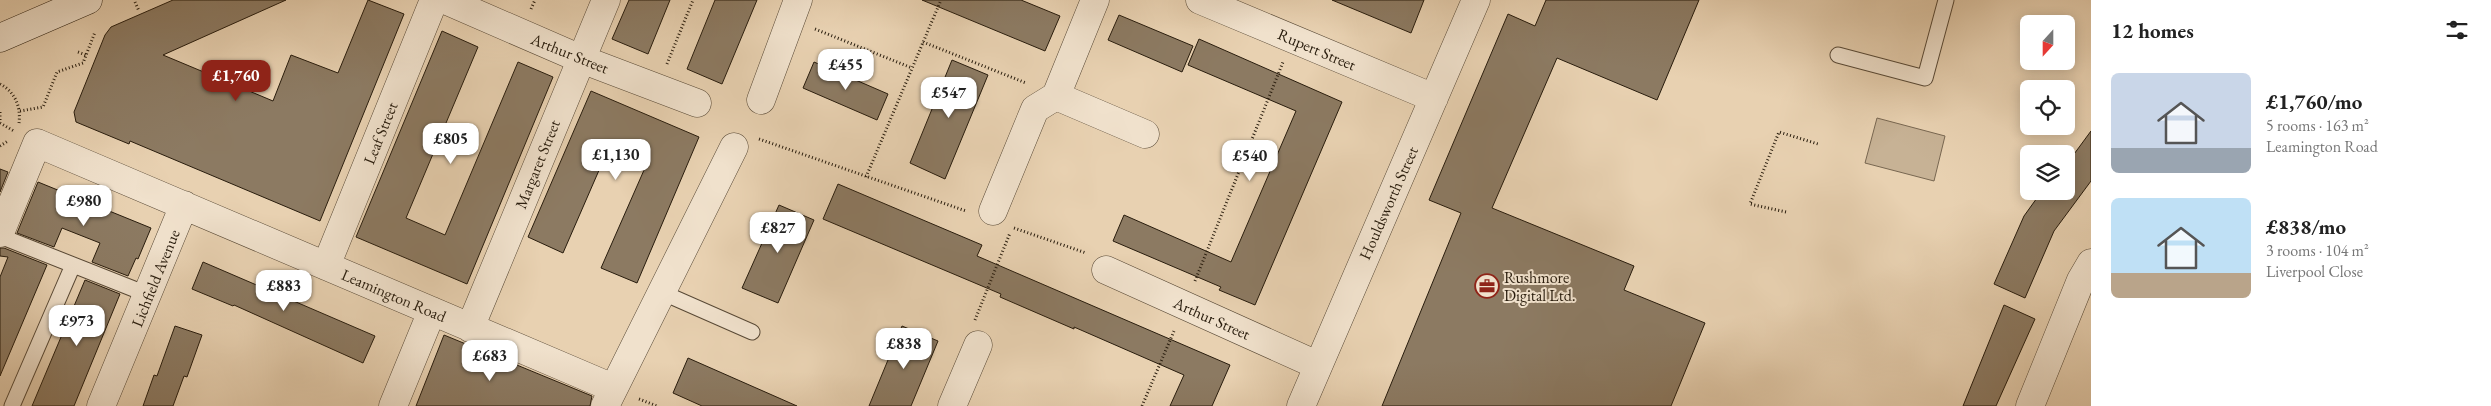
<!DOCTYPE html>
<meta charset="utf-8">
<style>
body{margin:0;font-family:"EB Garamond",serif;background:#f2f2f2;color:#222;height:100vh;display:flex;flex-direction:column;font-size:19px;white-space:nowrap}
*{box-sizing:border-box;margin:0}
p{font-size:16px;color:#767676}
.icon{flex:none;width:28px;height:28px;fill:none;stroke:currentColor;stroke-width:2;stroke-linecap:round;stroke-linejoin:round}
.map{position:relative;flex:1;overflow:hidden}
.drawer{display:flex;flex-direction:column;background:#fff;width:400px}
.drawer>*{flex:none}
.needle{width:32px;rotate:201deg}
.controls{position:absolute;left:2020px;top:15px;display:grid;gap:10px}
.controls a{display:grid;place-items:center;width:55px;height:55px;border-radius:8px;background:#fff;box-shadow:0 2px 12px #0003;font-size:25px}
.price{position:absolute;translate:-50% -42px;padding:0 11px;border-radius:10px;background:#fff;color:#222;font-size:16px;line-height:32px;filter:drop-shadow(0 1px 2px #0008)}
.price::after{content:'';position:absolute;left:50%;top:30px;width:15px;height:11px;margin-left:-8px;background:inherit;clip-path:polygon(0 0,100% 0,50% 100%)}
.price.active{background:#8f2418;color:#fff}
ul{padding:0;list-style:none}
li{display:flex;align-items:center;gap:15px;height:125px;padding:0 20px}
li span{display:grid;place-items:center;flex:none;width:140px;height:100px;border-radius:8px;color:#555}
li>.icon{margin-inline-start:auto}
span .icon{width:60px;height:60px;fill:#fffc;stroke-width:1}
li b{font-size:21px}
h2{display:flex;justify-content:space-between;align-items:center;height:60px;padding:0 20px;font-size:21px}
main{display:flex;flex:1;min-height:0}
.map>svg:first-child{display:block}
</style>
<main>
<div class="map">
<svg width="2091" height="406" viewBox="0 0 2091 406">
<rect width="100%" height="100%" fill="#e8d1b1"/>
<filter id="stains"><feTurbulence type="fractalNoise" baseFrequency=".004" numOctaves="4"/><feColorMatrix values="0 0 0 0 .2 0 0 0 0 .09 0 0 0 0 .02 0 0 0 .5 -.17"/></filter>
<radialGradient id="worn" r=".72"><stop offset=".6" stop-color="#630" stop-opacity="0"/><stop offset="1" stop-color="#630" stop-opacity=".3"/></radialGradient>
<path fill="#c7b295" stroke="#786751" d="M1877,118l68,18 -11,45 -69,-18z"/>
<path fill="#8c7a62" stroke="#281c0d" d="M173,0h113l-123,55 110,46 18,-46 47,18 30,-73 36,14 -84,207 -190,-80 -1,3 -53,-22 -2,-10 31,-77 6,-8z
M629,0h41l-22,54 -36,-15z
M715,0h42l-35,84 -35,-15z
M922,0h99l39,16 -15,35z
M1332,0h92l-13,33z
M1546,0h153l-42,100 -100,-42 -65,150 142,58 -10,24 81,33 -34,83h-289l79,-193 -32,-13 79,-186 27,12z
M1119,15l74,31 -11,26 -74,-32z
M442,31l36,16 -72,171 39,17 73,-173 35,15 -86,207 -111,-47z
M1199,39l143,63 -87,203 -36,-15 2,-3 -108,-46 11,-26 107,47 65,-151 -108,-46z
M952,60l36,15 -43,104 -35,-16z
M814,62l74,32 -11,26 -74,-32z
M591,91l108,46 -62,146 -36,-15 47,-107 -38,-16 -47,108 -35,-16z
M2091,131v50l-37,50 -29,67 -31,-14 30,-68 18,-25h24v-26z
M0,169l8,3 -8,20z
M38,182l113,46 -13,31 -2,-1 -8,18 -36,-14 8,-19 -38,-15 -8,19 -37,-14z
M838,184l144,61 -5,11 253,109 -18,41h-42l14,-31 -110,-48v2l-74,-32 1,-3 -178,-75z
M779,205l35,15 -36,83 -36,-15z
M0,248h4l43,17 -47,111v-99l8,-20 -8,-1z
M203,262l172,74 -12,27 -129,-58 -1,1 -41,-17z
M85,280l35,14 -46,112h-42z
M2004,305l31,14 -39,87h-33z
M175,326l27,9 -15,42 -3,-1 -11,30h-30l11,-31 3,1z
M902,326l36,15 -27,65h-42z
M444,335l148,61 -2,10h-174z
M688,358l109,48h-95l-29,-13z"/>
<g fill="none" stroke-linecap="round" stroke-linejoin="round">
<g stroke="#584936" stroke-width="17">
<path id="lane" d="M1838,55l87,23 21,-78
M0,236l149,59
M661,292l91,40
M12,406l61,-141"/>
</g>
<g stroke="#584936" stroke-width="29">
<path id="street" d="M445,0l136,59 116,44
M1200,0l234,98
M1056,96l89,38
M761,100l37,-100
M993,211l42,-102 21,-13 39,-96
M0,233l37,-90 576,245
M326,266l108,-266
M1106,270l211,95
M470,328l136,-328
M101,406l83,-201
M393,406l39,-95
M605,406l129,-259
M952,406l26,-61
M1301,406l175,-406
M2030,406l51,-126 10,-17"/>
</g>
<g stroke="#281c0d" stroke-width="29">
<path id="secondary" d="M0,38l88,-38"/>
</g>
<path stroke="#281c0d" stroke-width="3" stroke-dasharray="1 2.5" stroke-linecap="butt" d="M135,2l4,9
M531,9l4,-9
M815,29l97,39
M923,42l103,41
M78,52l8,3
M667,64l26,-64
M0,84c15,8 21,22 19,39
M20,111l23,-4 14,-35 26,-9 12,-31
M0,112v9
M0,123l14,8
M759,139l207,72
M0,146l8,-5
M866,177l75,-177
M1786,212l-36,-8 29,-72 39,12
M1014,228l72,25
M1195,281l88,-219
M975,320l35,-87
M639,399l18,7
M1142,406l32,-75"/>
<use href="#lane" stroke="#f0e1cc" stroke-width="15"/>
<use href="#street" stroke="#f0e1cc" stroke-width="28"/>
<use href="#secondary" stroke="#f0e1cc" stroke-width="28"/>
</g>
<defs>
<g id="office-ring" transform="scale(1.25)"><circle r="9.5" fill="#f0e1cc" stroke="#8f2418" stroke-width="1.5"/><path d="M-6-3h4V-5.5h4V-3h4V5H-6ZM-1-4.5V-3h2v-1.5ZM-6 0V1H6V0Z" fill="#8f2418"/></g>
</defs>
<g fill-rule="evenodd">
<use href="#office-ring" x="1487" y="286"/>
</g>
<g text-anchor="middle" stroke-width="4" stroke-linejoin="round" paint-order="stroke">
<g font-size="16" fill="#281c0d" stroke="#f0e1cc">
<text transform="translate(1317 49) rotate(23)" y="6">Rupert Street</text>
<text transform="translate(570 53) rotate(22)" y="6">Arthur Street</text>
<text transform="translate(380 133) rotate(-68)" y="6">Leaf Street</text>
<text transform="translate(537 164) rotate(-68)" y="6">Margaret Street</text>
<text transform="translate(1388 203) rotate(-66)" y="6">Houldsworth Street</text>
<text transform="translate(155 278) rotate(-68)" y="6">Lichfield Avenue</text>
<text transform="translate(394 295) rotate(23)" y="6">Leamington Road</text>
<text transform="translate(1212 318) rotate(24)" y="6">Arthur Street</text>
</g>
<g font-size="16" fill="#281c0d" stroke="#f0e1cc" text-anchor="start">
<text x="1504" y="283">Rushmore<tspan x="1504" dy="18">Digital Ltd.</tspan></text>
</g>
</g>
<rect width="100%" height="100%" filter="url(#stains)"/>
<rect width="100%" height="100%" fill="url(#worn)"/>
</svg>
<div class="controls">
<a><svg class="needle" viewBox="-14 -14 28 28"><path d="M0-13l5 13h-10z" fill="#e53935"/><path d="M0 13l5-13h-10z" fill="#767676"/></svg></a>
<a><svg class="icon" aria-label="locate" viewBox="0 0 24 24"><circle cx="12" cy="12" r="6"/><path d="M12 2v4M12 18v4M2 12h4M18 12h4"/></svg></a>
<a><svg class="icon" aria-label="layers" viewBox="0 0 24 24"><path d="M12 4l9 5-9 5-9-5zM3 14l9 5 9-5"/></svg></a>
</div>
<b class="price" style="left:846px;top:91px">£455</b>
<b class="price active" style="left:236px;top:102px">£1,760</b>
<b class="price" style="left:949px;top:119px">£547</b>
<b class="price" style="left:451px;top:165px">£805</b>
<b class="price" style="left:616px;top:181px">£1,130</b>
<b class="price" style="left:1250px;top:182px">£540</b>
<b class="price" style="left:84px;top:227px">£980</b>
<b class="price" style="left:778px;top:254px">£827</b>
<b class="price" style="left:284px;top:312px">£883</b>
<b class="price" style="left:77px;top:347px">£973</b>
<b class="price" style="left:904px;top:370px">£838</b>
<b class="price" style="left:490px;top:382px">£683</b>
</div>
<section class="drawer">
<h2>12 homes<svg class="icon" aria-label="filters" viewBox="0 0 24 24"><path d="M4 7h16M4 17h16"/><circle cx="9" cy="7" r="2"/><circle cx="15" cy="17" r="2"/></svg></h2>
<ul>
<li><span style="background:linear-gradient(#c9d6e8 75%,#9aa5b1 0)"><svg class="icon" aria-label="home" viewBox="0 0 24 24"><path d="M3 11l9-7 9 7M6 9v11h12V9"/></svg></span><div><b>£1,760/mo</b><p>5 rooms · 163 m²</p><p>Leamington Road</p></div></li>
<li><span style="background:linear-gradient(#bfe0f5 75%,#b9a48a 0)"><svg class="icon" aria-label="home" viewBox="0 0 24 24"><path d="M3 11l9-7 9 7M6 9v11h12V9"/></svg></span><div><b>£838/mo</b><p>3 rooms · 104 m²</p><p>Liverpool Close</p></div></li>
</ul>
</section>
</main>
